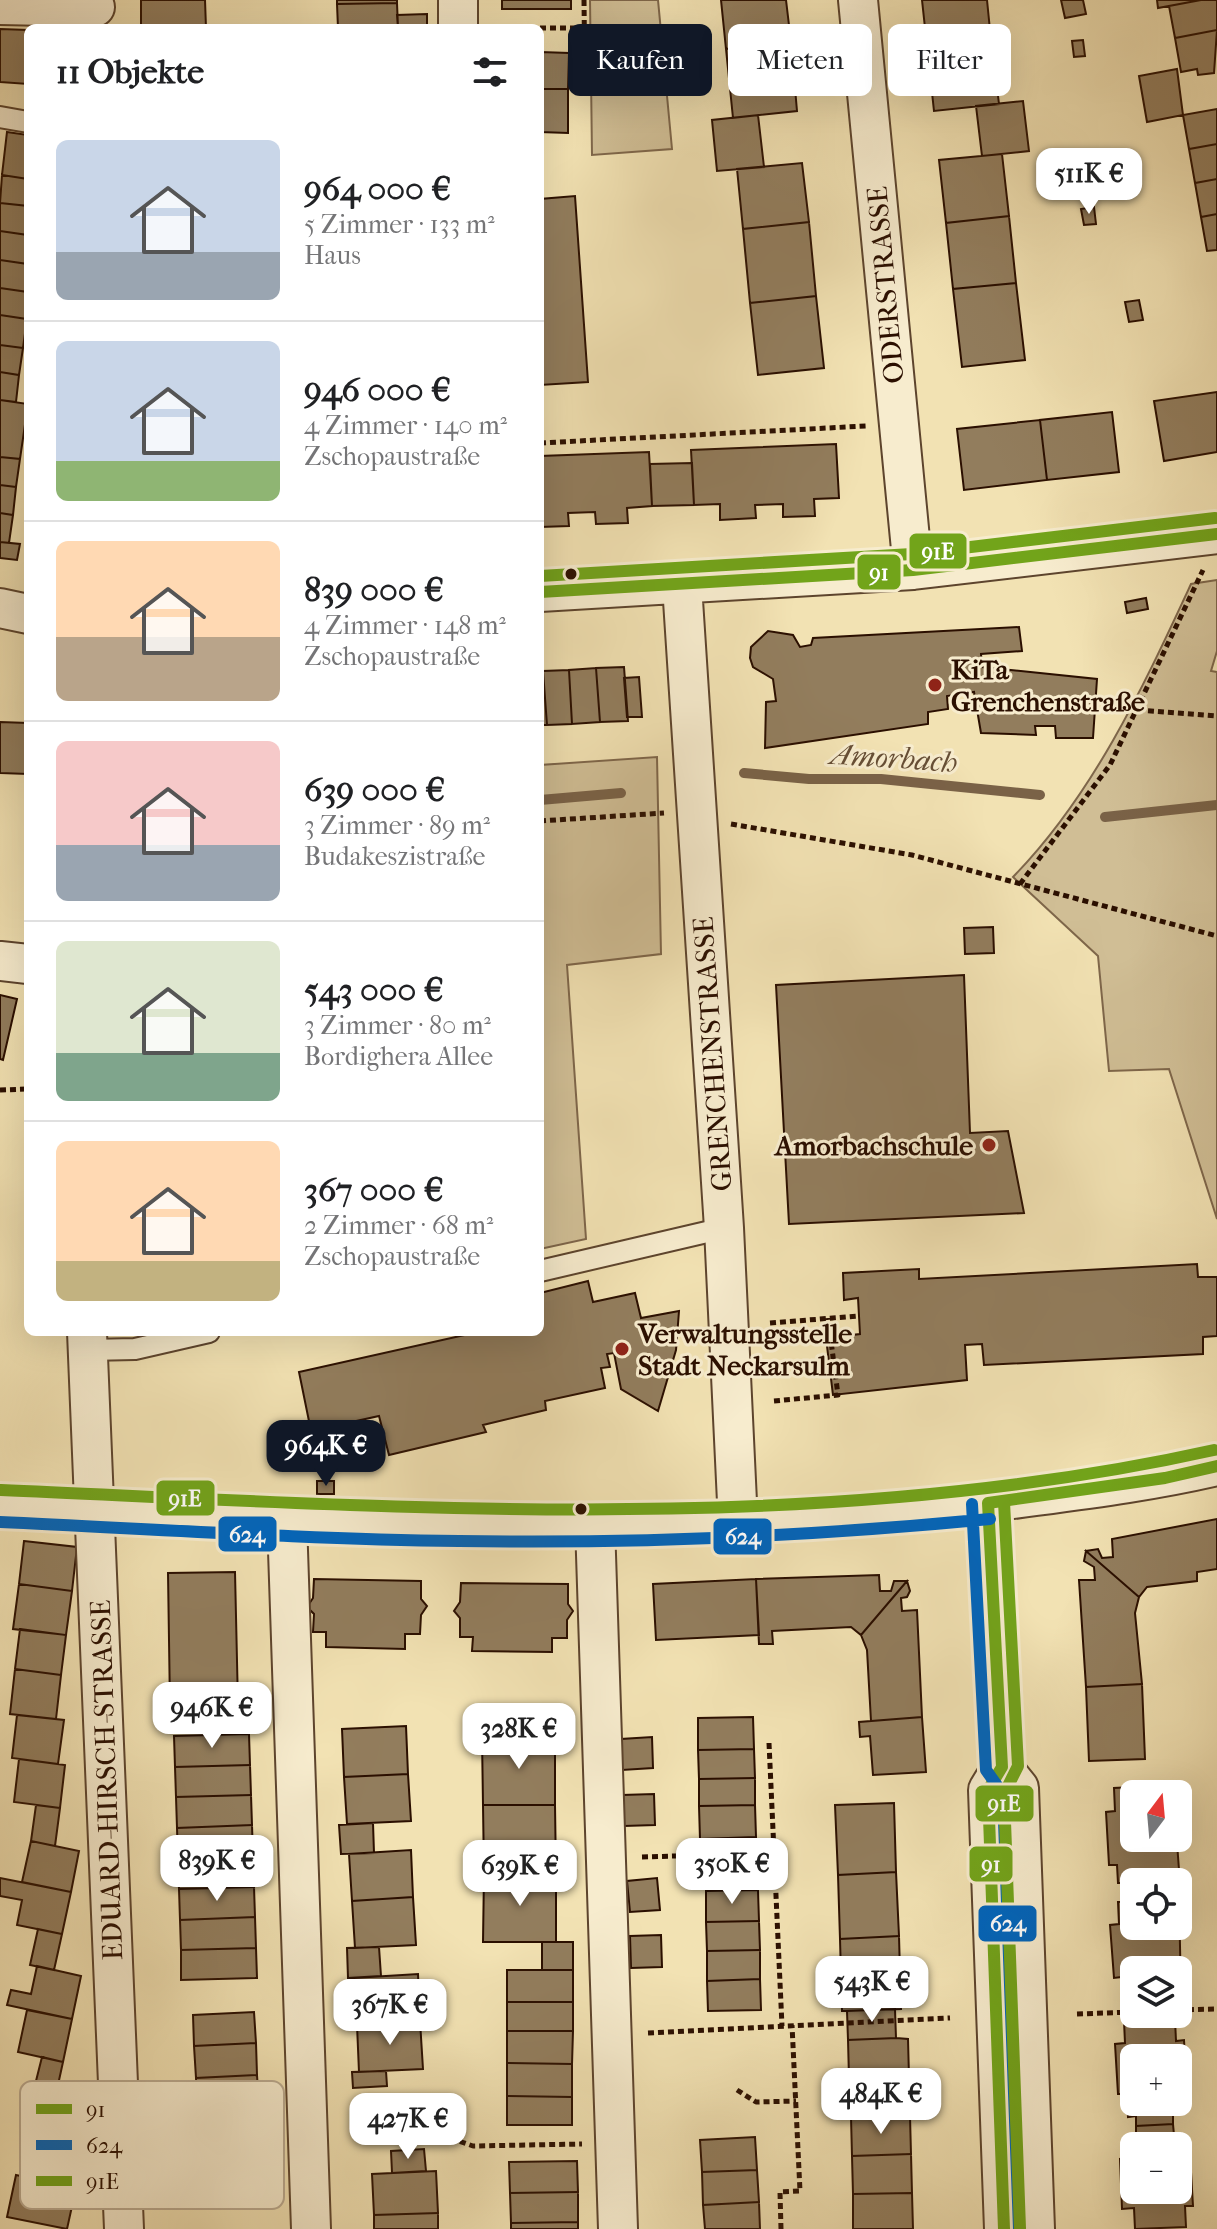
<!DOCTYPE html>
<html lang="de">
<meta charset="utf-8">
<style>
body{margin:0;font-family:"IM FELL French Canon",serif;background:#f6f6f6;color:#202124;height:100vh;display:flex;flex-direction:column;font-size:30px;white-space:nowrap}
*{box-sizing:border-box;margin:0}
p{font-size:26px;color:#757577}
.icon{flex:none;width:44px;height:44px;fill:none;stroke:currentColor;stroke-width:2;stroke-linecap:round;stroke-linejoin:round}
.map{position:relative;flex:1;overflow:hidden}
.panel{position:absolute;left:24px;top:24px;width:520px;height:1312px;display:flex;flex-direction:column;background:#fff;border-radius:12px;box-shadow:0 8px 32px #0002}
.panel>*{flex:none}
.guide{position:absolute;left:568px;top:24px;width:528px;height:72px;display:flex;gap:16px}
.needle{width:52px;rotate:16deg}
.tools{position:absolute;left:1120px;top:1780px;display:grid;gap:16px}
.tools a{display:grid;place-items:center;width:72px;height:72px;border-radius:12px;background:#fff;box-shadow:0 8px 32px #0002;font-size:40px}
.price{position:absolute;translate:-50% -68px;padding:0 18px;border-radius:16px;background:#fff;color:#222;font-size:26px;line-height:52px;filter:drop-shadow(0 2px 4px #0008)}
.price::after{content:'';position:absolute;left:50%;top:48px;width:24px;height:18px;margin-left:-12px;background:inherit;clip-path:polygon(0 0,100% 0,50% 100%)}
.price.active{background:#111827;color:#fff}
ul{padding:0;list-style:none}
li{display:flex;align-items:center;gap:24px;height:200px;padding:0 32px}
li+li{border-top:2px solid #e0e0e0}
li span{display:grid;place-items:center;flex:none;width:224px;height:160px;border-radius:12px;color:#555}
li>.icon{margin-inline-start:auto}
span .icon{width:96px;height:96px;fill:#fffc;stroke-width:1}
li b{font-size:34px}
h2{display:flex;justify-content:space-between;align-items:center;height:96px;padding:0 32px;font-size:34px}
.chip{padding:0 28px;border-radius:12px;background:#fff;box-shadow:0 8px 32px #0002;font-size:28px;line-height:72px}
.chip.active{background:#111827;color:#fff}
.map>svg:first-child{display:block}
</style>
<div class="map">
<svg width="1217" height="2229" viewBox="0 0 1217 2229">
<rect width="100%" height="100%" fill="#f2e2b3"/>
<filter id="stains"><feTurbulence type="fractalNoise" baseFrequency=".0025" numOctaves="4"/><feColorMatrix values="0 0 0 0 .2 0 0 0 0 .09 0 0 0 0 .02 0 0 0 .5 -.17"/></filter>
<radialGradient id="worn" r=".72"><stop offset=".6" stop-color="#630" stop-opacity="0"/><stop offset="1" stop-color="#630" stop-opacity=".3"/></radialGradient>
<path fill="#d0be95" stroke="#7e664a" stroke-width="2" d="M590,0h68l14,149 -80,6z
M1217,580v71l-6,20 6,1v547l-48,-150 -60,2 -11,-115 -85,-79c81,-83 130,-190 178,-293z
M657,757l4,197 -94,11 19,274 -46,10v-484z"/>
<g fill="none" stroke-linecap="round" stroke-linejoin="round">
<path stroke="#7a6247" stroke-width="10" d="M744,773l65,6h72l159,16
M540,800l81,-7
M1105,817l112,-12"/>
</g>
<path fill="#927d5d" stroke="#2b0f00" stroke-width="2" fill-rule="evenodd" d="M141,0h64l1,28h-65z
M337,0h60v3l-60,1z
M502,0h69v9h-69z
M721,0h65l5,42 -65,7z
M922,0h65l3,30 -64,7z
M1061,0h22l3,14 -21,4z
M1157,0h44l-43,8z
M1201,0h16v30l-42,8 -6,-32z
M397,3l1,25h-60l-1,-24z
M427,14v14h-29l-1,-13z
M0,29l28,1v54l-28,-2z
M990,30l9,74 -65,7 -8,-74z
M1217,30l-3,43 -16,2 -1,-6 -16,3 -6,-34z
M1083,40l2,16 -11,1 -2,-16z
M791,42l6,69 -64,7 -7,-69z
M540,52l29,1 -1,36h-28z
M1177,69l6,46 -36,7 -8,-46z
M540,89h28v44l-28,-1z
M1023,101l6,50 -47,5 -6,-50z
M1217,109v35l-28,5 -6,-34z
M758,115l6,52 -47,4 -5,-51z
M7,132l21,3v44l-26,-4z
M1217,144v35l-22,4 -6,-34z
M1002,154l7,62 -63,7 -7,-63z
M802,163l7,59 -66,7 -6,-60z
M2,175l26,4v27l-28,-3z
M1217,179v35l-16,3 -6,-34z
M575,196l13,186 -48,3v-186z
M0,203l28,3v29l-28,-4z
M1094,207l2,17 -12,1 -3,-16z
M1217,214v36l-10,1 -6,-34z
M1009,216l7,67 -63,6 -7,-66z
M809,222l7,74 -66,7 -7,-74z
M0,231l28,4v29l-28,-4z
M0,260l28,4v28l-28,-4z
M1016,283l9,77 -63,7 -9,-78z
M0,288l28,4 -1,27 -27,-4z
M816,296l8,72 -66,7 -8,-72z
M1139,300l4,20 -14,2 -4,-20z
M0,315l27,4 -4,29 -23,-3z
M0,345l23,3 -4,27 -19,-3z
M0,372l19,3 -3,27 -16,-2z
M1217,392v60l-53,9 -10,-60z
M0,400l28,4 -8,55 -20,-2z
M1112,412l7,60 -72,8 -7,-60z
M1040,420l7,60 -83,10 -7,-61z
M836,444l3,54 -25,1 1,17 -32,1v-13l-28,1 1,13 -36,2v-16l-26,1 -3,-55z
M649,452l3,54 -25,2 1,15 -32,1 -1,-12 -27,1 1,13 -29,1v-71z
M0,457l20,2 -4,28 -16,-2z
M692,463l2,42 -42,1 -2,-42z
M0,485l16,2 -3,28 -13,-2z
M0,513l13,2 -4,28 -9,-1z
M0,542l20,2 -3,16 -17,-2z
M1146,598l2,11 -21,4 -2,-11z
M1019,627l3,24 -41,3 1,13 115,12 -4,59h-37l-1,-12h-20l1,9 -55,-2 -7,-41 -27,4 1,13 -20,3v12l-163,24 1,-46 10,-1 -3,-22 -20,-12 -3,-9 1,-11 17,-16 25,4 7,12 11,-2 2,-7z
M624,667l4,54 -28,1 -4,-54z
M596,668l4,54 -28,2 -3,-54z
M569,670l3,54 -25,1 -4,-54z
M540,671h3l4,54h-7z
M639,677l3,40h-15l-3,-39z
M0,722l28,1v51l-28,-1z
M993,927l1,26 -29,1 -1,-26z
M964,975l6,158 38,-2 16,82 -235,11 -13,-239z
M0,995l17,4 -14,61 -3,-1z
M1197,1264l1,13h19v59l-14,1v17l-219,11 -2,-21 -17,1 2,35 -134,15 -7,-57 34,-4 -2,-36 -14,2 -1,-27 76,-4v10z
M588,1281l5,21 42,-9 6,25 38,-7 -3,39 -18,61 -37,-22 -7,-36 -7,1 3,13 -9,1 4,20 -60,13 1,9 -63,15 3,7 -97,23 -10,-39 -68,15 -12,-59 179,-40h62v-39z
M317,1481h17v13h-17z
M1217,1519v50l-20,3v9l-50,6 -8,10 -53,-46 12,-2 4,9 11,-1 -1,-18z
M24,1541l53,6 -5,44 -53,-7z
M1086,1551l53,46 -4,16 7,71 -56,3 -7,-107h16l-1,-13 -10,-6z
M235,1572l3,133 -68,1 -2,-133z
M879,1575l1,16h11l3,-10h13l-46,54 -10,-8 -79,4 1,13h-14l-3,-65z
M314,1579l107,2v18l6,7 -6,9 -1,19h-15v15l-79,-2v-15h-13l1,-18 -7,-7 6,-9z
M756,1579l3,56 -103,5 -3,-56z
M907,1581l3,10 -3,6 -6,1 1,13 15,-1 5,107 -51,4 -4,-71 -6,-15z
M461,1583l107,1v20l5,7 -6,9v18h-15v14l-80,-1 1,-14h-13v-19l-6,-7 6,-9z
M19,1584l53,7 -6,44 -53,-6z
M20,1629l46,6 -5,40 -46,-6z
M15,1669l46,6 -5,44 -46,-5z
M1142,1684l3,75 -56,2 -3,-74z
M17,1715l47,5 -6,44 -46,-6z
M753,1717l1,32 -56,1v-32z
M922,1717l4,55 -53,3 -3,-39 -10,1 -1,-15z
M406,1726l2,48 -64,3 -2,-48z
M249,1734l1,31 -75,2 -1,-31z
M555,1736v69h-72l-1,-68z
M652,1737l1,31 -31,2 -1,-31z
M754,1749l1,29 -56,1 -1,-29z
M19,1759l46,6 -5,43 -46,-6z
M250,1765l1,30 -75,2 -1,-30z
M408,1774l3,47 -64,3 -3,-47z
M755,1778v27l-56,1v-27z
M1174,1785l1,9h-41v44h35v5h8l3,40 -46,-1v19h-8l-2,-18h-6l-1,-18h-8l-3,-53 9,-1 -1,-23z
M654,1794l1,31 -31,1 -2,-31z
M251,1795l1,30 -75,3 -1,-31z
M894,1803l2,69 -58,3 -3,-70z
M36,1805l24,3 -5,38 -24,-5z
M483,1805h72l1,68h-72z
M755,1805l1,32 -56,2 -1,-33z
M373,1823l1,30 -33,1 -2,-29z
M252,1825l1,31 -75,3 -1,-31z
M31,1841l48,10 -8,41 -49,-10z
M411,1850l2,47 -61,4 -3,-47z
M253,1856l1,31 -75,2 -1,-30z
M758,1860v30l-52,1 -1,-30z
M896,1872l3,64 -59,3 -2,-64z
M484,1873h72v69h-73z
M0,1878l71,14 -9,42 -45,-9 5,-25 -22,-4z
M657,1878l3,32 -30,2 -3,-31z
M254,1887l1,30 -75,3 -1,-31z
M758,1890l1,31 -53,1v-31z
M413,1897l3,48 -61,3 -3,-47z
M1179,1898l2,96h-3v-24h-44v44h40l1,5 -44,2 -2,-26h-6l-1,-18 -8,1 -4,-53 9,-1 -1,-22 16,-1v25h44z
M255,1917l1,31 -75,2 -1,-30z
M759,1921l1,29 -53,1 -1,-29z
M38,1929l24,5 -8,36 -24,-5z
M661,1935l1,32 -31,1 -1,-32z
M899,1936l2,73 -59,2 -2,-72z
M542,1942h31v28h-31z
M379,1947l2,29 -33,2 -1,-30z
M256,1948l1,30 -76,2v-30z
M760,1950v29l-53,2v-30z
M37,1966l44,10 -9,43 -65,-14 4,-15 20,4z
M507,1970h66v32h-66z
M418,1974l2,47 -63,4 -3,-47z
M760,1979l1,31 -53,1 -1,-30z
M507,2002h66v29h-66z
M895,2009l1,29 -48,2 -1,-29z
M27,2010l45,9 -9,43 -45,-10z
M254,2012l2,31 -62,3 -1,-31z
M1175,2019l1,22 8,-1 3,52h-7l2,21h-9v11l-37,2v-10l-8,1 -1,-23h-9l-3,-50 10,-1 -1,-22zM1134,2058h44v44h-44z
M420,2021l3,48 -64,3 -2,-47z
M507,2031h66l-1,33 -65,-1z
M896,2038l12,1 1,38 -60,1 -1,-38z
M256,2043l1,32 -61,3 -2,-32z
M42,2057l21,5 -7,32 -22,-5z
M507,2063l65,1v33l-65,-1z
M386,2071l1,15 -34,2 -1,-16z
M257,2075l2,31 -62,3 -1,-31z
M909,2077l1,39 -59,1 -2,-39z
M507,2096l65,1v28h-65z
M910,2116l1,38 -59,2 -1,-39z
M1173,2124l1,11 7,-1 1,22 8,-1 3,51h-8l1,21 -51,2 -1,-21 -12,1 -2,-50 9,-1 -1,-22 8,1v-11zM1134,2146h44v44h-44z
M755,2137l2,33 -55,2 -2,-32z
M424,2149l2,22 -34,2 -1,-22z
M911,2154l1,39 -59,1 -1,-38z
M577,2161l1,31 -68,1 -1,-31z
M757,2170l2,32 -56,3 -1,-33z
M436,2171l2,42 -64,2 -2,-41z
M16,2175l60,13 -9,41 -60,-12z
M578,2192v30l-67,1 -1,-30z
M912,2193l1,36h-60v-35z
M759,2202l1,27h-55l-2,-24z
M438,2213v16h-64v-14z
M578,2222v7h-67v-6z"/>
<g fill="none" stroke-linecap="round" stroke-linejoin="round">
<g stroke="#5d442d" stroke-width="24">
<path id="lane" d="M0,117l28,5
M540,1271l184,-43
M88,1350l47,-1 74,-17"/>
</g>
<g stroke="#5d442d" stroke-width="42">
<path id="street" d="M458,0v28
M858,0l55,570
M0,5l95,2
M682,585l42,643 14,295
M540,592l373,-22 304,-36
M0,608l28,6
M0,961l28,3
M87,1332l37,897
M988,1503l14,264 -14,23 16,439
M0,1506c345,14 692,38 1036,-10 61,-8 121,-16 181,-30
M287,1521l24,708
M595,1524l23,705
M1002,1767l17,21 16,441"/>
</g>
<path stroke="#2b0f00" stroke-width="5" stroke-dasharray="6 4" stroke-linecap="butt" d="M584,0l1,93
M540,28h44
M540,443l326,-17
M1138,710l79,6
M540,821l124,-8
M731,824l181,31 305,81
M1020,884l90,-119 93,-195
M0,1090l28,-1
M770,1323l89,-7
M774,1401l64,-6 -10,-77
M769,1743l13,283
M642,1857l131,-4
M1178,2010l39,-1
M1077,2014l57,-2
M648,2033l302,-15
M737,2090l19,12 40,-1
M441,2135l32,11 109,-2
M781,2229l-1,-37 20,-1 -8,-166"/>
<use href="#lane" stroke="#f7ecce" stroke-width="20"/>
<use href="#street" stroke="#f7ecce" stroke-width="38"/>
<g stroke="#f7ecce" stroke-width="18">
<path id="bus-1" d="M540,592l373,-22 304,-36
M988,1503l14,264 -14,23 16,439
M988,1503l177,-25 52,-12"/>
</g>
<g stroke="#f7ecce" stroke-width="18">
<path id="bus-2" d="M972,1504l14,266 17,24 16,435
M0,1522c153,7 306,17 459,19 177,3 354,-5 531,-22"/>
</g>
<g stroke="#f7ecce" stroke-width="18">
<path id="bus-3" d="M540,576l372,-22 303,-36
M1,1490c400,17 818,48 1213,-40
M1004,1502l14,264 -14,28 16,434"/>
</g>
<use href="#bus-1" stroke="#72a41a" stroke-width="12"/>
<use href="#bus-2" stroke="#0065bd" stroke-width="12"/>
<use href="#bus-3" stroke="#72a41a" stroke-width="12"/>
</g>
<g fill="#2b0f00" stroke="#f7ecce" stroke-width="3">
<circle cx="571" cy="574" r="7"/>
<circle cx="581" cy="1509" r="7"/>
</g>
<g fill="#8f2418" stroke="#f7ecce" stroke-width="3">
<circle cx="935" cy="685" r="8"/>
<circle cx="989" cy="1145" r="8"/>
<circle cx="622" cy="1349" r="8"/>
</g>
<g text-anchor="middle" stroke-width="6" stroke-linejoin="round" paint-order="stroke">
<g font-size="28" fill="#2b0f00" stroke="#f7ecce">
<text transform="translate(885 285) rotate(-95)" y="10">ODERSTRASSE</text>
<text transform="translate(712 1054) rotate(-94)" y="10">GRENCHENSTRASSE</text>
<text transform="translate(106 1780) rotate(-92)" y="10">EDUARD-HIRSCH-STRASSE</text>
</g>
<g font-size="28" font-weight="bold" fill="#2b0f00" stroke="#f7ecce" text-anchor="start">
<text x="951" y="679">KiTa<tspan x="951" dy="32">Grenchenstraße</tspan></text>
<text x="973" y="1155" text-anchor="end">Amorbachschule</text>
<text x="638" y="1343">Verwaltungsstelle<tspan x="638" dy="32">Stadt Neckarsulm</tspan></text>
</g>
<g font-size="30" font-style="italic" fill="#664e35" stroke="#f7ecce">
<text transform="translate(894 758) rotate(4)" y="10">Amorbach</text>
</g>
</g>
<rect x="20" y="2081" width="264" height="128" rx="12" fill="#f7ecce" stroke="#baaa90" stroke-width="2"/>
<rect x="36" y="2104" width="36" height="10" fill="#72a41a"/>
<rect x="36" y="2140" width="36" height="10" fill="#0065bd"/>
<rect x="36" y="2176" width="36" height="10" fill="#72a41a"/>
<g font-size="22" fill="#2b0f00">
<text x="86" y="2117">91</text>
<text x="86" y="2153">624</text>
<text x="86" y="2189">91E</text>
</g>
<g stroke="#f7ecce" stroke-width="3">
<rect x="908" y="532" width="60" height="38" rx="8" fill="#72a41a"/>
<rect x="856" y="553" width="46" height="38" rx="8" fill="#72a41a"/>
<rect x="155" y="1479" width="61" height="38" rx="8" fill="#72a41a"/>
<rect x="217" y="1515" width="61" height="38" rx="8" fill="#0065bd"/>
<rect x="712" y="1517" width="61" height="39" rx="8" fill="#0065bd"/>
<rect x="974" y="1784" width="61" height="39" rx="8" fill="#72a41a"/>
<rect x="968" y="1845" width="46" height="38" rx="8" fill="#72a41a"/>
<rect x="977" y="1904" width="61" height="39" rx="8" fill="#0065bd"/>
</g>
<g font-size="22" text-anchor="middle" font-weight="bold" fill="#fff">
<text x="938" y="559">91E</text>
<text x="879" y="580">91</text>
<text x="185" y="1506">91E</text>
<text x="247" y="1542">624</text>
<text x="743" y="1544">624</text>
<text x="1004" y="1811">91E</text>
<text x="991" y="1872">91</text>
<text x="1008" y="1931">624</text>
</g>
<rect width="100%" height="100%" filter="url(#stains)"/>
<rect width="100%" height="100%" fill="url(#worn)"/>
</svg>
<div class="tools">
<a><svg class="needle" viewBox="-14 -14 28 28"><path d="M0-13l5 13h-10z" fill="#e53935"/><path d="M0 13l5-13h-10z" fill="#757577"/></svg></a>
<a><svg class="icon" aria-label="locate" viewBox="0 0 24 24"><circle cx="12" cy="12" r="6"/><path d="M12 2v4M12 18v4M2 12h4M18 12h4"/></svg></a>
<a><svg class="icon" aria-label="layers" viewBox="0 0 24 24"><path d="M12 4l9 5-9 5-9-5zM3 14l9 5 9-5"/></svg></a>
<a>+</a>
<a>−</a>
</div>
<b class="price" style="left:1089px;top:216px">511K €</b>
<b class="price active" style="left:326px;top:1488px">964K €</b>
<b class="price" style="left:212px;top:1750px">946K €</b>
<b class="price" style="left:519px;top:1771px">328K €</b>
<b class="price" style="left:217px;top:1903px">839K €</b>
<b class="price" style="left:732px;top:1906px">350K €</b>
<b class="price" style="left:520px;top:1908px">639K €</b>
<b class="price" style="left:872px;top:2024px">543K €</b>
<b class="price" style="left:390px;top:2047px">367K €</b>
<b class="price" style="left:881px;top:2136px">484K €</b>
<b class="price" style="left:408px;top:2161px">427K €</b>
<div class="guide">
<a class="chip active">Kaufen</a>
<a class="chip">Mieten</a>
<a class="chip">Filter</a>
</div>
<section class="panel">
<h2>11 Objekte<svg class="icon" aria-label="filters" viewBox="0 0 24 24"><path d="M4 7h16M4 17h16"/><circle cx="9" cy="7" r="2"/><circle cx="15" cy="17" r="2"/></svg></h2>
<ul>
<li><span style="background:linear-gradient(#c9d6e8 70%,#9aa5b1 0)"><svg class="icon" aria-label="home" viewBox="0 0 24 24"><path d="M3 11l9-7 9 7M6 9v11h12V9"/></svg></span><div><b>964 000 €</b><p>5 Zimmer · 133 m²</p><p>Haus</p></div></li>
<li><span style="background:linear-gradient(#c9d6e8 75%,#8fb573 0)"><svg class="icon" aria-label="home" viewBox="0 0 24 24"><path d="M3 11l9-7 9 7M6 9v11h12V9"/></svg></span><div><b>946 000 €</b><p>4 Zimmer · 140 m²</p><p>Zschopaustraße</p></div></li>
<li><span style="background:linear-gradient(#ffd9b3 60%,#b9a48a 0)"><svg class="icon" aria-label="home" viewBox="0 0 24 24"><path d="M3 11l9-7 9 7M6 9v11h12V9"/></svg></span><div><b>839 000 €</b><p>4 Zimmer · 148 m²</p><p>Zschopaustraße</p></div></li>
<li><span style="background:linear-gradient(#f6c9c9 65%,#9aa5b1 0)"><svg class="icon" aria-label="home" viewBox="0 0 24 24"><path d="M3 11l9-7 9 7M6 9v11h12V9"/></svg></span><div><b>639 000 €</b><p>3 Zimmer · 89 m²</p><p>Budakeszistraße</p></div></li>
<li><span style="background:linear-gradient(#dfe7d0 70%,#7fa58c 0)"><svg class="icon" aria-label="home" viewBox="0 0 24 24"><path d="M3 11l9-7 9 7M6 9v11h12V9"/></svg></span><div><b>543 000 €</b><p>3 Zimmer · 80 m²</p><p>Bordighera Allee</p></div></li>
<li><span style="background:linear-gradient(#ffd9b3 75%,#c2b280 0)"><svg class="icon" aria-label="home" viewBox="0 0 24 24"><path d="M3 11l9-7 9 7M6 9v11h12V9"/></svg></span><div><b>367 000 €</b><p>2 Zimmer · 68 m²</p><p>Zschopaustraße</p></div></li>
</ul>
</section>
</div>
